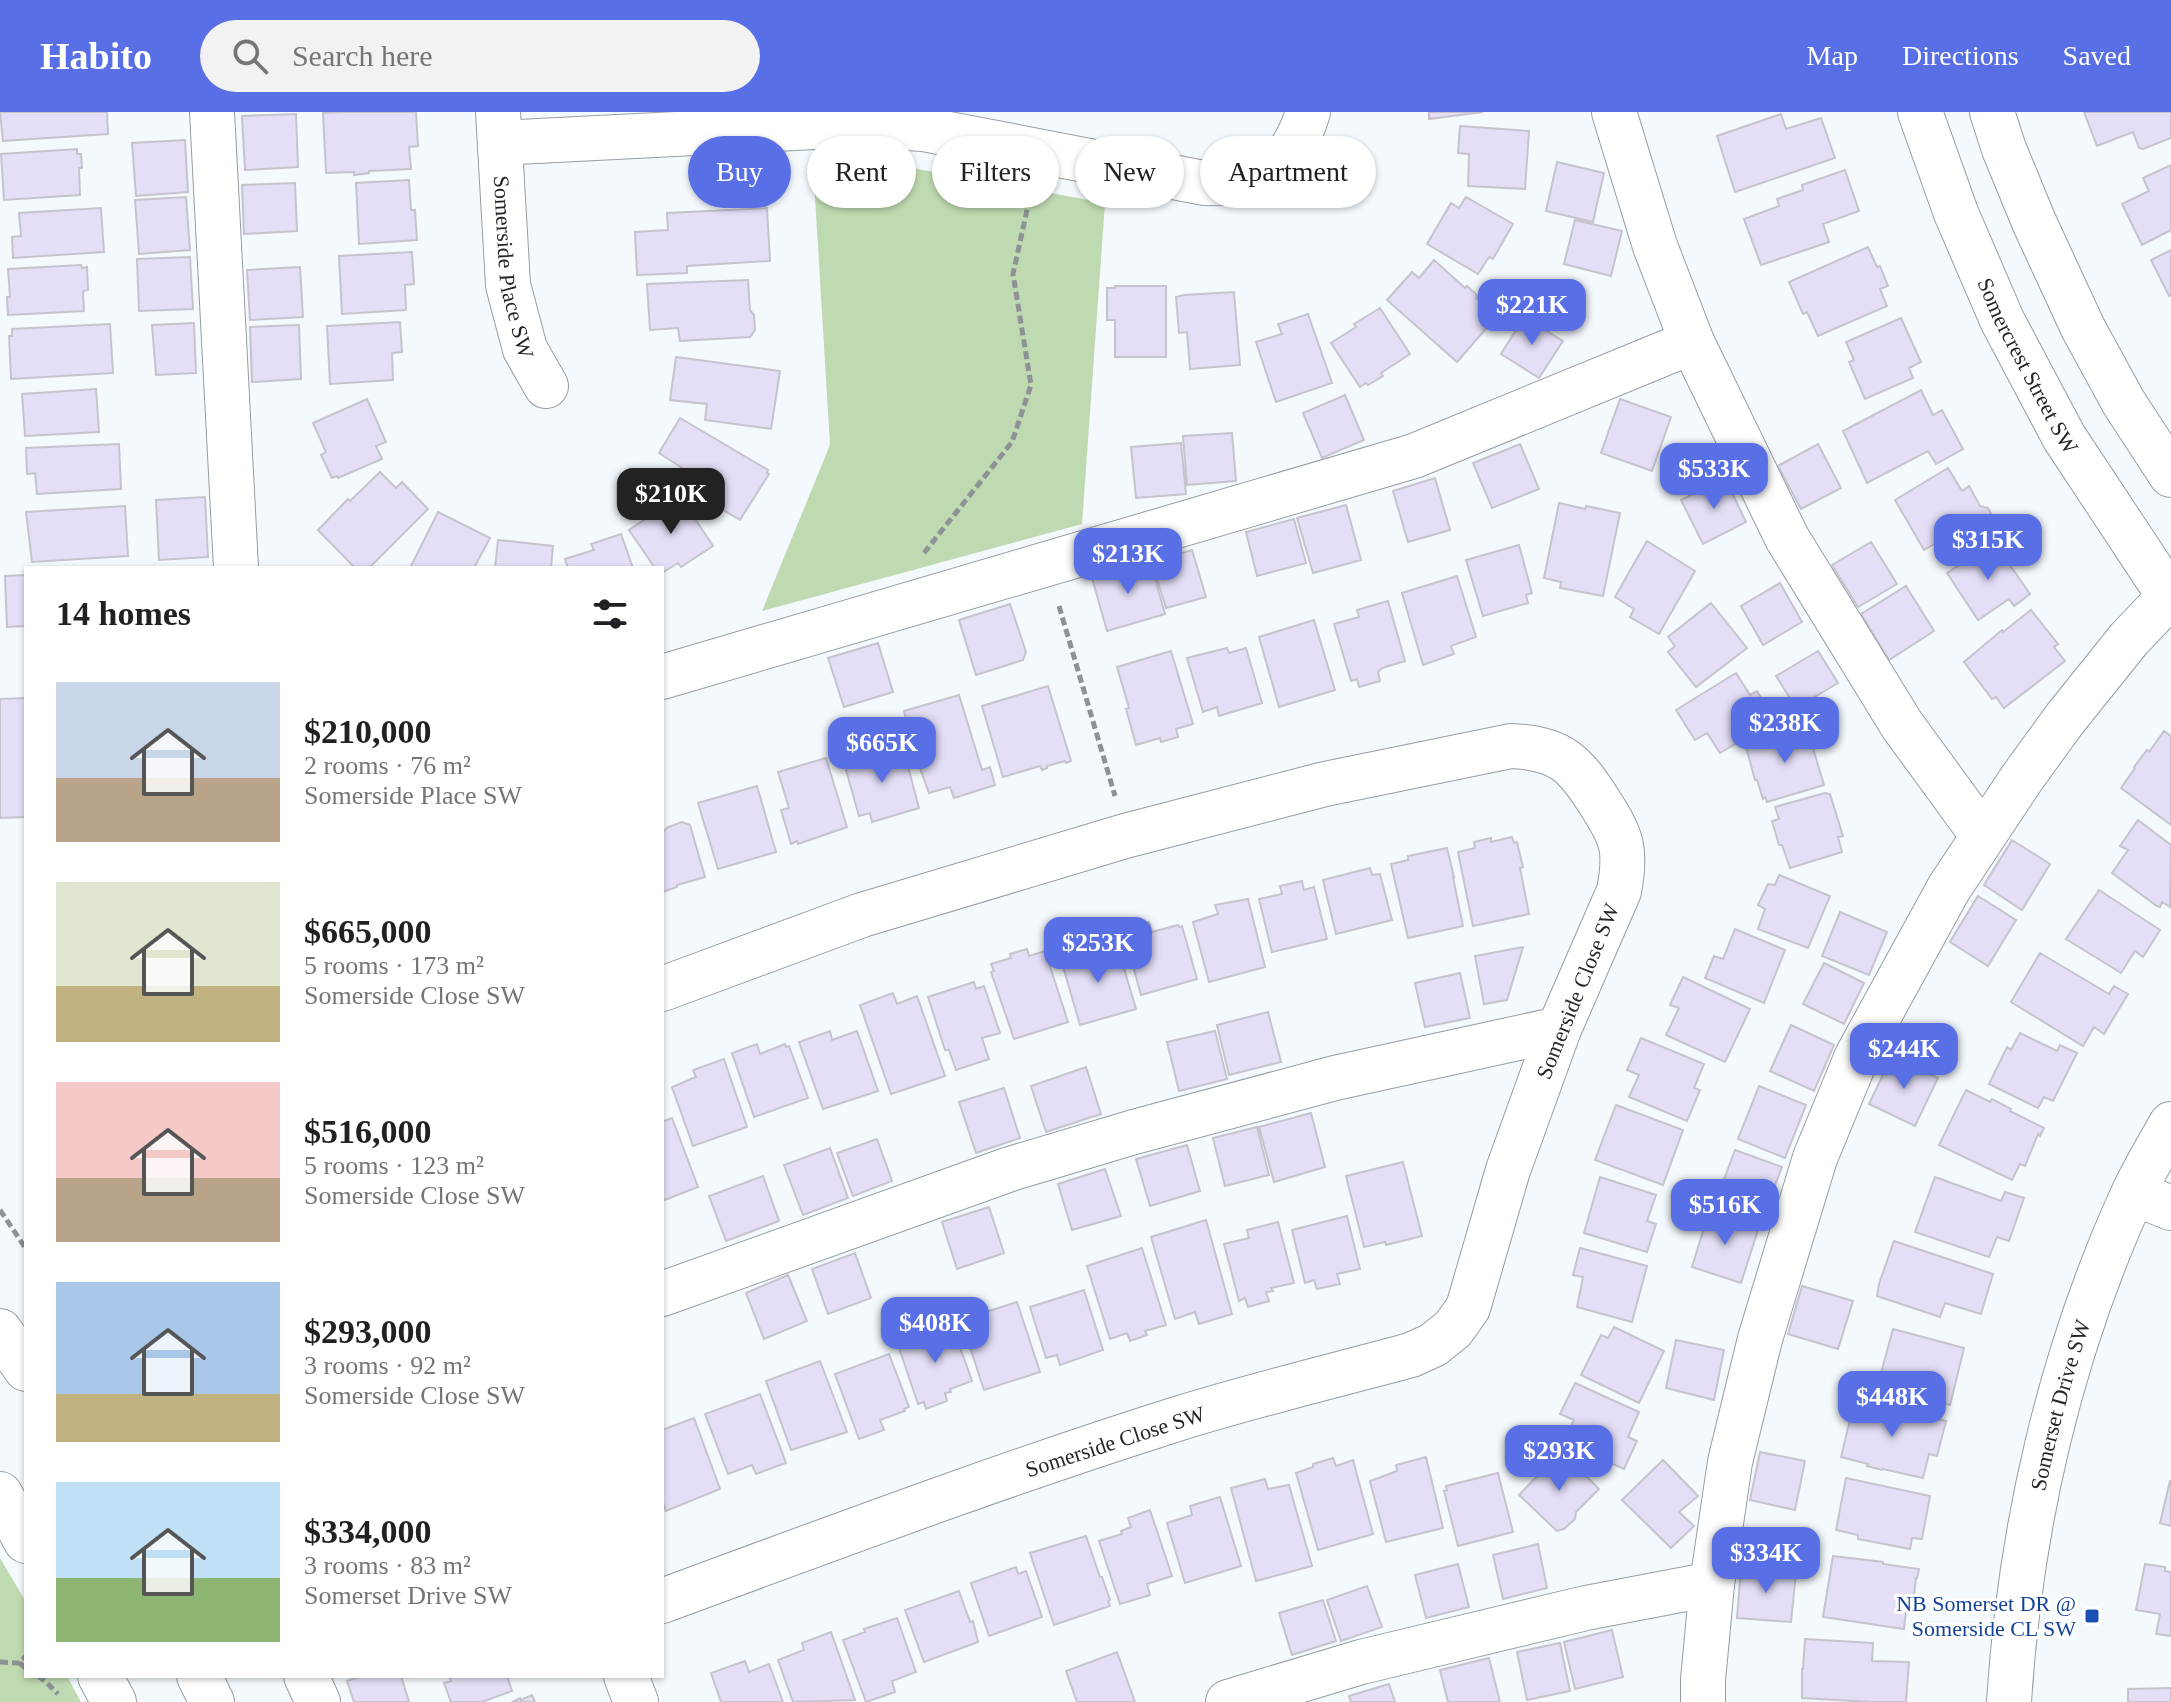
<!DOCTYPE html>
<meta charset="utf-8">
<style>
body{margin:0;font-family:"Times New Roman",serif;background:#f2f2f2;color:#202124;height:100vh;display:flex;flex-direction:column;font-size:30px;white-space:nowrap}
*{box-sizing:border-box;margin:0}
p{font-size:26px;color:#757577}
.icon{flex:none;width:44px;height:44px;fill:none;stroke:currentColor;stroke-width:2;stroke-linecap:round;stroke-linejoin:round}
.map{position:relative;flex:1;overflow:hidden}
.side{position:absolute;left:24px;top:454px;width:640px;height:1112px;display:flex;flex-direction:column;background:#fff;border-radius:0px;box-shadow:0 2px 6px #0004}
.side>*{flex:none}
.hud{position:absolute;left:688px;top:24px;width:760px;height:72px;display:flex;gap:16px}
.price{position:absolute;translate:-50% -68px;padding:0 18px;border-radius:16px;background:#596fe5;color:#fff;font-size:26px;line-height:52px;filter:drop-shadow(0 2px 4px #0008)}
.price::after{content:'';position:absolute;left:50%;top:48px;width:24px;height:18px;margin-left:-12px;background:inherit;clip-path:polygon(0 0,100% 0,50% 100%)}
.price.on{background:#222;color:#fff}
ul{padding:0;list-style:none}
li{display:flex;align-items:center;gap:24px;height:200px;padding:0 32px}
li span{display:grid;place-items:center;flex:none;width:224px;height:160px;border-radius:0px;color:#555}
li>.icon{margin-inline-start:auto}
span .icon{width:96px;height:96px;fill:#fffc;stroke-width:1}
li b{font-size:34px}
h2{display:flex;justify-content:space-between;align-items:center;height:96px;padding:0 32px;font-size:34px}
.tag{padding:0 28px;border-radius:36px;background:#fff;box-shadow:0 2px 6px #0004;font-size:28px;line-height:72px}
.tag.on{background:#596fe5;color:#fff}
header{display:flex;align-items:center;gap:48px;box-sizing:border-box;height:112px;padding:0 40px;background:#596fe5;color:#fff}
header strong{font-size:38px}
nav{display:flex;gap:44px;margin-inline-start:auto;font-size:28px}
.search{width:560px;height:72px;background:#f2f2f2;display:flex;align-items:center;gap:20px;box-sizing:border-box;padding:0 28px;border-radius:44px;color:#757577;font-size:30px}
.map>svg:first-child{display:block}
</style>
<header>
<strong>Habito</strong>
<div class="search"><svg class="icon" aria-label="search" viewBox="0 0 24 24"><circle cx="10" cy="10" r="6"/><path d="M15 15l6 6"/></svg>Search here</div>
<nav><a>Map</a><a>Directions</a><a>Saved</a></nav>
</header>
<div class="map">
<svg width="2171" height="1590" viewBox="0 0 2171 1590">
<rect width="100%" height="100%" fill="#f4f9fd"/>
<path fill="#bfdab1" d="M879,50l226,41 -23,321 -320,87 68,-166 -17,-281z
M0,1446l26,44v74h41l14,26h-81z"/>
<path fill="#e4dff7" stroke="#c6c3cd" stroke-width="2" d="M0,0h107l1,22 -105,7z
M342,0h74l2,34 -9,1 2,22 -42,2v2l-15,2v-3l-28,1 -3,-60z
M1429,0h54l-54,7z
M2084,0h87v26l-28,11 -4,-1 -6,-16 -36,14z
M296,2l2,53 -53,3 -3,-54z
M1781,2l5,15 35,-11 14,40 -100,34 -18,-56z
M1460,14l69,5 -4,58 -57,-3 1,-32 -11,-1z
M185,28l3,52 -52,4 -4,-53z
M77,37v5h4l1,14h-3l1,27 -76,5 -3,-46z
M1557,50l47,11 -11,49 -47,-11z
M2171,53v65l-29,15 -20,-41 27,-13 -6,-13z
M1845,58l14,41 -36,13 6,18 -68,23 -17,-46 35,-13 -2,-7 26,-9 -1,-5z
M409,68l2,30h4l2,30 -58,4 -3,-61z
M295,71l2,48 -53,3 -2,-49z
M186,85l4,53 -51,4 -4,-54z
M1466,85l47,27 -20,35 -4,-2 -11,17 -51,-30 24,-41 8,5z
M101,96l3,44 -91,6 -1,-21 9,-1 -2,-23z
M767,96l3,53 -83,5v7l-50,2 -2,-43 33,-2 -1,-17z
M1575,108l47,11 -11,45 -47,-12z
M1868,135l9,20 3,-1 8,20 -8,3 7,17 -69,30 -11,-24 -4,2 -14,-32z
M2171,138v45l-2,1 -18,-36z
M412,140l2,32 -9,1 1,25 -64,4 -3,-58z
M190,145l3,52 -54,2 -2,-52z
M1434,148l31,28 2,-2 11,10 -2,2 21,18 -40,46 -70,-62 25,-28 7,6z
M81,153l1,3 5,-1 1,23 -5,1 1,20 -76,4 -1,-18h3l-2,-28z
M300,155l3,50 -53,3 -3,-50z
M748,168l2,30 4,5 1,15 -5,7 -70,4 -2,-13 -28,2 -3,-46z
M1115,174h51v71h-51v-37h-8v-32h8z
M1234,180l6,73 -50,4 -3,-37 -8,1 -3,-36 8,-2z
M1380,196l30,46 -29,19 2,3 -15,9 -2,-2 -6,4 -29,-44 25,-16 -2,-3z
M1308,202l24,69 -56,19 -20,-60 26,-8 -4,-10z
M1524,205l39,24 -24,37 -38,-24z
M1901,206l20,44 -12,6 4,10 -48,21 -16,-37 5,-2 -8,-18z
M400,210l2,30 -10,1 1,27 -63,4 -3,-58z
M194,211l2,50 -40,2 -4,-50z
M110,212l3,49 -102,6 -2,-43h3v-7z
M299,213l2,54 -49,3 -2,-55z
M676,245l104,14 -9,58 -66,-9 2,-16 -37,-4z
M96,277l3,43 -74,4 -3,-42z
M1921,278l12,25 9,-5 21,39 -27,15 -8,-13 -61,32 -24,-52z
M1345,283l19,45 -42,18 -19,-45z
M367,287l19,43 -10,4 6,13 -44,19 -1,-2 -5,2 -11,-23 5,-3 -13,-29z
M1620,287l51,18 -19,54 -51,-18z
M680,306l88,52 -1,3 2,1 -29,46 -58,-34 8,-13 -31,-20z
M1232,321l4,48 -49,4 -4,-49z
M1181,331l5,51 -50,4 -5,-51z
M119,332l2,45 -84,5 -2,-21 -8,1 -1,-26z
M1520,332l19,45 -47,19 -19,-45z
M1818,332l23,44 -40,21 -23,-43z
M1948,356l14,23 7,-5 11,20 8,2 4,8 -2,10 -9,5 -9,-3 -3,-4 -45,26 -29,-50z
M380,360l16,16 6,-6 26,27 -59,59h-14l-37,-38 30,-31 2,2z
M1435,366l15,52 -42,12 -15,-51z
M1725,366l21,44 -43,22 -22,-44z
M205,385l3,60 -49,3 -3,-60z
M669,385l5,7 8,-5 31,47 -32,21 -3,-4 -16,10v-5h-7l-26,-38 22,-15 -3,-4z
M1559,391l26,6 1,-3 34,7 -17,83 -43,-8 1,-6 -17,-4z
M1346,393l15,55 -48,13 -16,-55z
M125,394l3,50 -96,6 -6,-50z
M438,400l52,26 -16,30h-64z
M1294,407l12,44 -49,13 -11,-44z
M621,422l12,34h-65l-3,-9 29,-9 -3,-6z
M498,428l55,6 -2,22h-56z
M1647,429l48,30 -36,63 -29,-17 4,-8 -19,-12z
M1871,430l26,42 -39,23 -26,-42z
M1994,430l36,52 -16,12 -5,-7 -31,21 -31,-47z
M1519,433l13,48 -6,2 2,8 -45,13 -17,-56z
M1192,438l14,47 -40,11 -14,-46z
M1150,449l15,53 -58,17 -15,-53z
M26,463v51l-19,1 -2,-51z
M1457,464l19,61 -25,9 3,8 -31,11 -21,-72z
M1780,471l22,39 -39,23 -22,-39z
M1906,474l28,45 -45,29 -28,-46z
M1388,489l17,60 -23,7 -4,4 2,9 -21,6 -2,-8 -6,2 -17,-57 25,-7 -2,-7z
M1711,491l36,45 -51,39 -28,-35 7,-6 -7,-9z
M1010,492l16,48 -3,8 -47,15 -17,-55z
M2031,498l27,34 -4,3 11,14 -61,47 -8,-11 -4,2 -28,-37 38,-32 1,2z
M1314,508l21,70 -56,17 -20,-70z
M878,531l15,49 -49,15 -16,-49z
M1227,536l2,5 17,-5 16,55 -43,13 -2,-9 -14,5 -16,-54z
M1171,539l22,73 -17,5 2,8 -17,5 -1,-4 -24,7 -10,-36 3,-1 -12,-41z
M1818,539l20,32 -42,25 -20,-32z
M1736,561l14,22 7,-4 18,29 -55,33 -13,-20 -12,7 -19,-30z
M1048,574l23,75 -5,2 -1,-2 -18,5v2l-5,2 -2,-4 -37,11 -21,-71z
M959,583l23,75 8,-3 5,18 -41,13 -4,-11 -21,6 -12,-33 -13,-49z
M26,586v119l-26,1v-119z
M1807,616l17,57 -57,17 -2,-5 -2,2 -6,-19h-2l-9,-33z
M2164,619l7,5v89l-50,-37 14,-20 -1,-1 13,-17 2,2z
M886,638l2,6 16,-5 15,57 -47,14 -2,-9 -11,3 -15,-53z
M826,646l21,69 -49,17 -1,-3 -6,3 -10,-34 8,-2 -11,-36z
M757,674l19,66 -58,17 -20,-66z
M1825,681l5,1 13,42 -5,1 4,15 -52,16 -8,-23h-3l-7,-24 7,-2 -4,-12z
M2138,708l33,25 -1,62 -8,-5 -2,5 -3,-1 -45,-33 16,-23 -8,-4z
M682,710l8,3 15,52 -28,8v2l-15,5v-59l6,-6z
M1512,725l2,6 3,-1 6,25 -3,1 9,46 -56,12 -15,-74 17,-4 -1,-6 17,-4v4z
M2012,728l38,24 -28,46 -38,-25z
M1447,736l7,29h-1l10,49 -55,12 -17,-74 17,-4v-4z
M1370,756l2,7 8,-1 12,46 -56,14 -13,-54z
M1779,763l51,21 -22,52 -50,-19 7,-20 -7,-4 10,-21 7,1z
M1302,769l2,9 10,-3 13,52 -55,13 -13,-53 23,-5 -2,-8z
M2099,778l61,40 -17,27 -8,-6 -14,22 -55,-34z
M1978,784l38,24 -28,46 -38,-24z
M1248,787l17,68 -56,15 -16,-60 25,-8 -3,-9z
M1840,800l47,20 -18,43 -47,-19z
M1149,810l3,10 26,-7 1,2 3,-1 15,53 -56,16 -18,-65z
M1735,817l50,21 -21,53 -59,-25 9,-22 9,3z
M1090,835l3,9 25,-8 18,61 -56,16 -20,-69z
M1523,835l-16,53 -23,4 -9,-48z
M1027,837l2,7 16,-5 23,71 -54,17 -23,-67 3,-1 -3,-7 20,-6 -1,-4z
M2040,841l69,41 5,-8 14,8 -24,40 -10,-7 -11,19 -72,-44z
M1824,851l40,20 -20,41 -41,-20z
M1460,861l10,45 -45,9 -10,-44z
M1683,865l67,32 -25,53 -59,-27 13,-27 -9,-3z
M974,870l2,7 8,-3 16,47 -18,5 7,21 -33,11 -7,-20h-4l-17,-53z
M893,881l4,11 20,-8 28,80 -54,18 -31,-89z
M1268,900l13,50 -52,13 -12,-50z
M1791,913l43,20 -20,46 -44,-20z
M830,919l2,9 25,-9 21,60 -55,18 -24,-67z
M1215,919l12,48 -48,12 -12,-49z
M2020,921l37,18 3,-6 17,8 -24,48 -9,-4 -6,11 -49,-24 18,-37 4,3z
M1641,926l63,26 -10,24 6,2 -13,31 -58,-24 10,-22 -12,-5z
M757,932l3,10 25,-10 1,3 3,-1 19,52 -54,19 -22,-64z
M1892,944l46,22 -23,48 -46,-22z
M724,947l23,68 -54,19 -21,-59 24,-10 -3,-7z
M1086,955l15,47 -55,18 -15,-46z
M1759,974l47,19 -21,53 -47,-19z
M1004,976l16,50 -44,15 -17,-51z
M1966,978l24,12 2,-3 19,10 -1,2 34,17 -4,8 -2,-2 -13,32 -5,-2 -8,16 -73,-35z
M1616,993l67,25 -20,55 -68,-25z
M1311,1001l14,54 -51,15 -15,-55z
M672,1006l26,69 -36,14v-79z
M1257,1015l12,48 -44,11 -12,-48z
M877,1027l15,42 -39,15 -16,-43z
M1187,1033l13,46 -50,15 -14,-47z
M830,1036l18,50 -45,17 -19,-50z
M1735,1038l47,17 -17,44 -46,-18z
M1403,1050l19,74 -36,9 -1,-3 -21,5 -18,-71z
M1105,1057l16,47 -49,14 -14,-46z
M763,1064l16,45 -53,20 -17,-45z
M1600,1065l56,18 -9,26 9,3 -9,28 -63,-19z
M1935,1065l66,24 4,-9 19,6 -15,43 -12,-4 -8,20 -74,-25z
M989,1095l15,46 -47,16 -15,-47z
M1709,1099l50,16 -18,56 -49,-16z
M1347,1104l13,53 -23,5 3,10 -23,5 -3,-9 -9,3 -13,-53z
M1206,1108l26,94 -33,10 -4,-12 -20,7 -24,-82z
M1278,1110l16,61 -23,5 2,3 -7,1 3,9 -21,6 -3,-9 -6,3 -15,-57 25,-6 -2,-8z
M1894,1129l99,33 -12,40 -36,-11 -5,14 -63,-21 2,-12z
M1142,1136l24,77 -21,6 2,4 -17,6 -3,-8 -17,6 -23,-73z
M1580,1136l67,18 -15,56 -55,-15 6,-30 -10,-2z
M855,1141l16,45 -43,16 -16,-45z
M788,1163l19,46 -43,18 -18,-46z
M1802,1174l51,15 -15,48 -50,-15z
M1084,1178l19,60 -43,15 -3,-10 -11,3 -16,-51z
M1017,1190l23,70 -56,18 -23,-70z
M951,1210l21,59 -22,8 1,3 -6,1 2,8 -21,8 -2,-7 -6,2 -19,-56 25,-8 -3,-7z
M1614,1215l50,24 -25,52 -58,-28 20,-40 7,3z
M1893,1217l71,19 -14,57 -36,-9 3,-8 -37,-11z
M1676,1228l48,10 -10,50 -48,-12z
M889,1242l20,53 -5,2 1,2 -25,9 4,10 -25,9 -24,-65z
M820,1249l27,71 -56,18 -25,-69z
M1575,1271l64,29 -11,25 9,4 -13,28 -61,-27 11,-22 -14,-6z
M760,1282l26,69 -30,11 -4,-9 -24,9 -23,-60z
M1855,1287l91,22 -9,35 -8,-2 -6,24 -40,-9 -1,1 -15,-4 1,-2 -27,-7z
M694,1306l26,71 -54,22 -4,-12v-69z
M1760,1340l45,9 -10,49 -45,-10z
M1564,1342l35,35 -23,23 -1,7 -11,10 -7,2 -38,-36 25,-26 3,3z
M1426,1345l17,71 -57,14 -16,-61 27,-10 -1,-6z
M1333,1346l3,8 17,-6 20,74 -55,16 -22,-77 17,-6v-3z
M1663,1348l35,36 -19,16 15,14 -23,22 -49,-48z
M1498,1361l15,59 -55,14 -14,-55 3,-1 -1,-4z
M1846,1366l84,18 -8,43 -10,-1 -2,11 -52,-10v-4l-22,-5z
M1265,1367l3,10 21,-4 23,81 -56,15 -25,-93z
M2170,1369h1v45l-11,-3z
M1220,1385l21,69 -56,17 -18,-60 25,-8 -2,-9z
M1150,1398l22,66 -25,8 3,11 -30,9 -21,-63 23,-7 -1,-3 10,-4 -3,-9z
M1086,1424l14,41h2l8,23 -2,1 2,5 -56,19 -24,-72z
M1538,1432l9,44 -44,11 -10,-44z
M1833,1444l50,6v2l36,5 -2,9h-1l-4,34 -6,-1 -2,18 -81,-12z
M1458,1452l11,43 -43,11 -11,-43z
M2145,1452l20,3v4l6,1v64l-15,-2 4,-20 -24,-4z
M1016,1455l2,7 8,-3 16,46 -53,19 -18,-53z
M1741,1456l55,5 -5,49 -54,-4z
M1367,1474l15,41 -41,14 -14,-41z
M959,1479l11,31 3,-1 5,21 -54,20 -19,-52z
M1323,1488l13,41 -44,14 -13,-42z
M897,1506l19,54 -24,9 3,11 -29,10 -23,-62 22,-8 -1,-3z
M1612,1518l11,47 -48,12 -11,-47z
M831,1520l24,68 -62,2 -15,-42 26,-10 -2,-7z
M1805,1527l68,4 -1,18 37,1 -3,40h-36l-68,-4v-29h1z
M1560,1531l10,48 -43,9 -10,-48z
M1117,1540l18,50h-58l-11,-31z
M1489,1546l11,44h-52l-8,-32z
M745,1549l4,11 20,-8 14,38h-62l-10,-29z
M362,1564h39l8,26h-55l-7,-21z
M449,1564h58l5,15 -30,11h-31l-7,-19 7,-2z
M1389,1572l6,18h-44l-2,-6z
M2171,1576v14h-43v-13z
M532,1583l3,7h-23l8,-4 1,2z"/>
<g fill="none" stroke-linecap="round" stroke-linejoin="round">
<g stroke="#969da4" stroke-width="46">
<g id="minor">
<path d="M212,0l24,456"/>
<path id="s1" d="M498,0l10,173 17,64 21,37"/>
<path d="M1614,0l41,134 37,96 95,196 115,187 81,111"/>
<path id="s2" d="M1920,0l36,101 46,107 62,117 107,162"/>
<path d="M1992,0l12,37 30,73 49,106 41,75 47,72"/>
<path d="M500,31l333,-17h47l43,3 281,54c58,2 87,-15 104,-71"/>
<path d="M662,565l752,-221 278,-114"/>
<path d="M662,877l200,-74 263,-79 200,-52 186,-38c49,2 64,17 89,57 22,34 27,47 19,88l-60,138 -51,141 -40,138 -15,21 -20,16 -22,10c-78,21 -157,40 -234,64 -174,55 -344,119 -515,182"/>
<path d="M2134,1081l37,15"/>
<path d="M662,1182l348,-125 124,-37 201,-54 224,-49"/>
<path d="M306,1564l12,26"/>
<path d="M626,1564l10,26"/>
<path d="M1228,1590l133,-40 225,-54 126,-24"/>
<path d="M1703,1590v-22l9,-96 18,-122 30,-123 55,-181 42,-102 92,-168 73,-110 42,-58 65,-81 40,-42"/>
<path id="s3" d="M2009,1590c11,-174 51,-349 124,-508 11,-24 25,-47 38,-70"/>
</g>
</g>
<g stroke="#969da4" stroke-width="46">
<path id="major" d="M0,1219l26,38
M0,1382l26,47
M100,1564l14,26
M199,1564l13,26"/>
</g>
<path stroke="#8e9295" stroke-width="5" stroke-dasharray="8 4" stroke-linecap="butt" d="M924,441l88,-111 19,-57 -18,-111 18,-82
M1059,494l56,190
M0,1098l26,39
M0,1550l19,1 7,-7
M19,1551l7,5
M38,1564l8,6 12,12"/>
<use href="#minor" stroke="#fff" stroke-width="44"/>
<use href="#major" stroke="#fff" stroke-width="44"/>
</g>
<rect fill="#1a4fb4" stroke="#fff" stroke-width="3" x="2084" y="1496" width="16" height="16" rx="4"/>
<g text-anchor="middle" stroke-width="6" stroke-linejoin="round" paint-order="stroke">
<g font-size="22" fill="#24272a" stroke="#fff">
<text dy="8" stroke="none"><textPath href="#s1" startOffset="156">Somerside Place SW</textPath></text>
<text dy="8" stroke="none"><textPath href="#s2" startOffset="276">Somercrest Street SW</textPath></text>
<text transform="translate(1577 879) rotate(-68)" y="8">Somerside Close SW</text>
<text dy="8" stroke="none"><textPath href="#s3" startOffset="302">Somerset Drive SW</textPath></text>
<text transform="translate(1115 1329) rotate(-18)" y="8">Somerside Close SW</text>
</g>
<g font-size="22" fill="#164399" stroke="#fff" text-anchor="end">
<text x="2076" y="1499">NB Somerset DR @<tspan x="2076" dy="25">Somerside CL SW</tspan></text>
</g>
</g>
</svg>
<b class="price" style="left:1532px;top:235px">$221K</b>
<b class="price" style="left:1714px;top:399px">$533K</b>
<b class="price on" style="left:671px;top:424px">$210K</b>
<b class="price" style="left:1988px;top:470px">$315K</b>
<b class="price" style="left:1128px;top:484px">$213K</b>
<b class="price" style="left:1785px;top:653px">$238K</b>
<b class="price" style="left:882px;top:673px">$665K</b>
<b class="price" style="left:1098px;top:873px">$253K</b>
<b class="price" style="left:1904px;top:979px">$244K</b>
<b class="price" style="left:1725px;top:1135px">$516K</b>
<b class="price" style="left:935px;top:1253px">$408K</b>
<b class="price" style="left:1892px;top:1327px">$448K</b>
<b class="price" style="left:1559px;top:1381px">$293K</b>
<b class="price" style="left:1766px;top:1483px">$334K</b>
<div class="hud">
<a class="tag on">Buy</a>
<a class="tag">Rent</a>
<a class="tag">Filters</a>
<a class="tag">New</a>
<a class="tag">Apartment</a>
</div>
<section class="side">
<h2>14 homes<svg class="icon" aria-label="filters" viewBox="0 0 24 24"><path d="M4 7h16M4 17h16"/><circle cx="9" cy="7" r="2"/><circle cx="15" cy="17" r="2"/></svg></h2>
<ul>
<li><span style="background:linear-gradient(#c9d6e8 60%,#b9a48a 0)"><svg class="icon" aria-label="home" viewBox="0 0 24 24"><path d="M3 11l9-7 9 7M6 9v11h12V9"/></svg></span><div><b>$210,000</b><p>2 rooms · 76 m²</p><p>Somerside Place SW</p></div></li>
<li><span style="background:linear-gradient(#dfe7d0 65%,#c2b280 0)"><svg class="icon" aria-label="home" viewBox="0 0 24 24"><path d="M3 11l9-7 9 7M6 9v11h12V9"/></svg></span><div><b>$665,000</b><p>5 rooms · 173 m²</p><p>Somerside Close SW</p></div></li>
<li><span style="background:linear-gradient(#f6c9c9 60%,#b9a48a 0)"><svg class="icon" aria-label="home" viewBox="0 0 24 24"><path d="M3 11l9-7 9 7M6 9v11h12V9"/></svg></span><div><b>$516,000</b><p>5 rooms · 123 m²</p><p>Somerside Close SW</p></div></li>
<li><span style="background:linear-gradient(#a9c7e8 70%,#c2b280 0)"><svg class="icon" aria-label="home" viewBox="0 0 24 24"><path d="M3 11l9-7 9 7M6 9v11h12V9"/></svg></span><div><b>$293,000</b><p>3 rooms · 92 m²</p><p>Somerside Close SW</p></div></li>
<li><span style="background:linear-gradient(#bfe0f5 60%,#8fb573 0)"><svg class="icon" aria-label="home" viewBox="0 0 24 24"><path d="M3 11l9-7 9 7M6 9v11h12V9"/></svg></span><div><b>$334,000</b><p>3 rooms · 83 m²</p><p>Somerset Drive SW</p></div></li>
</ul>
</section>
</div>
